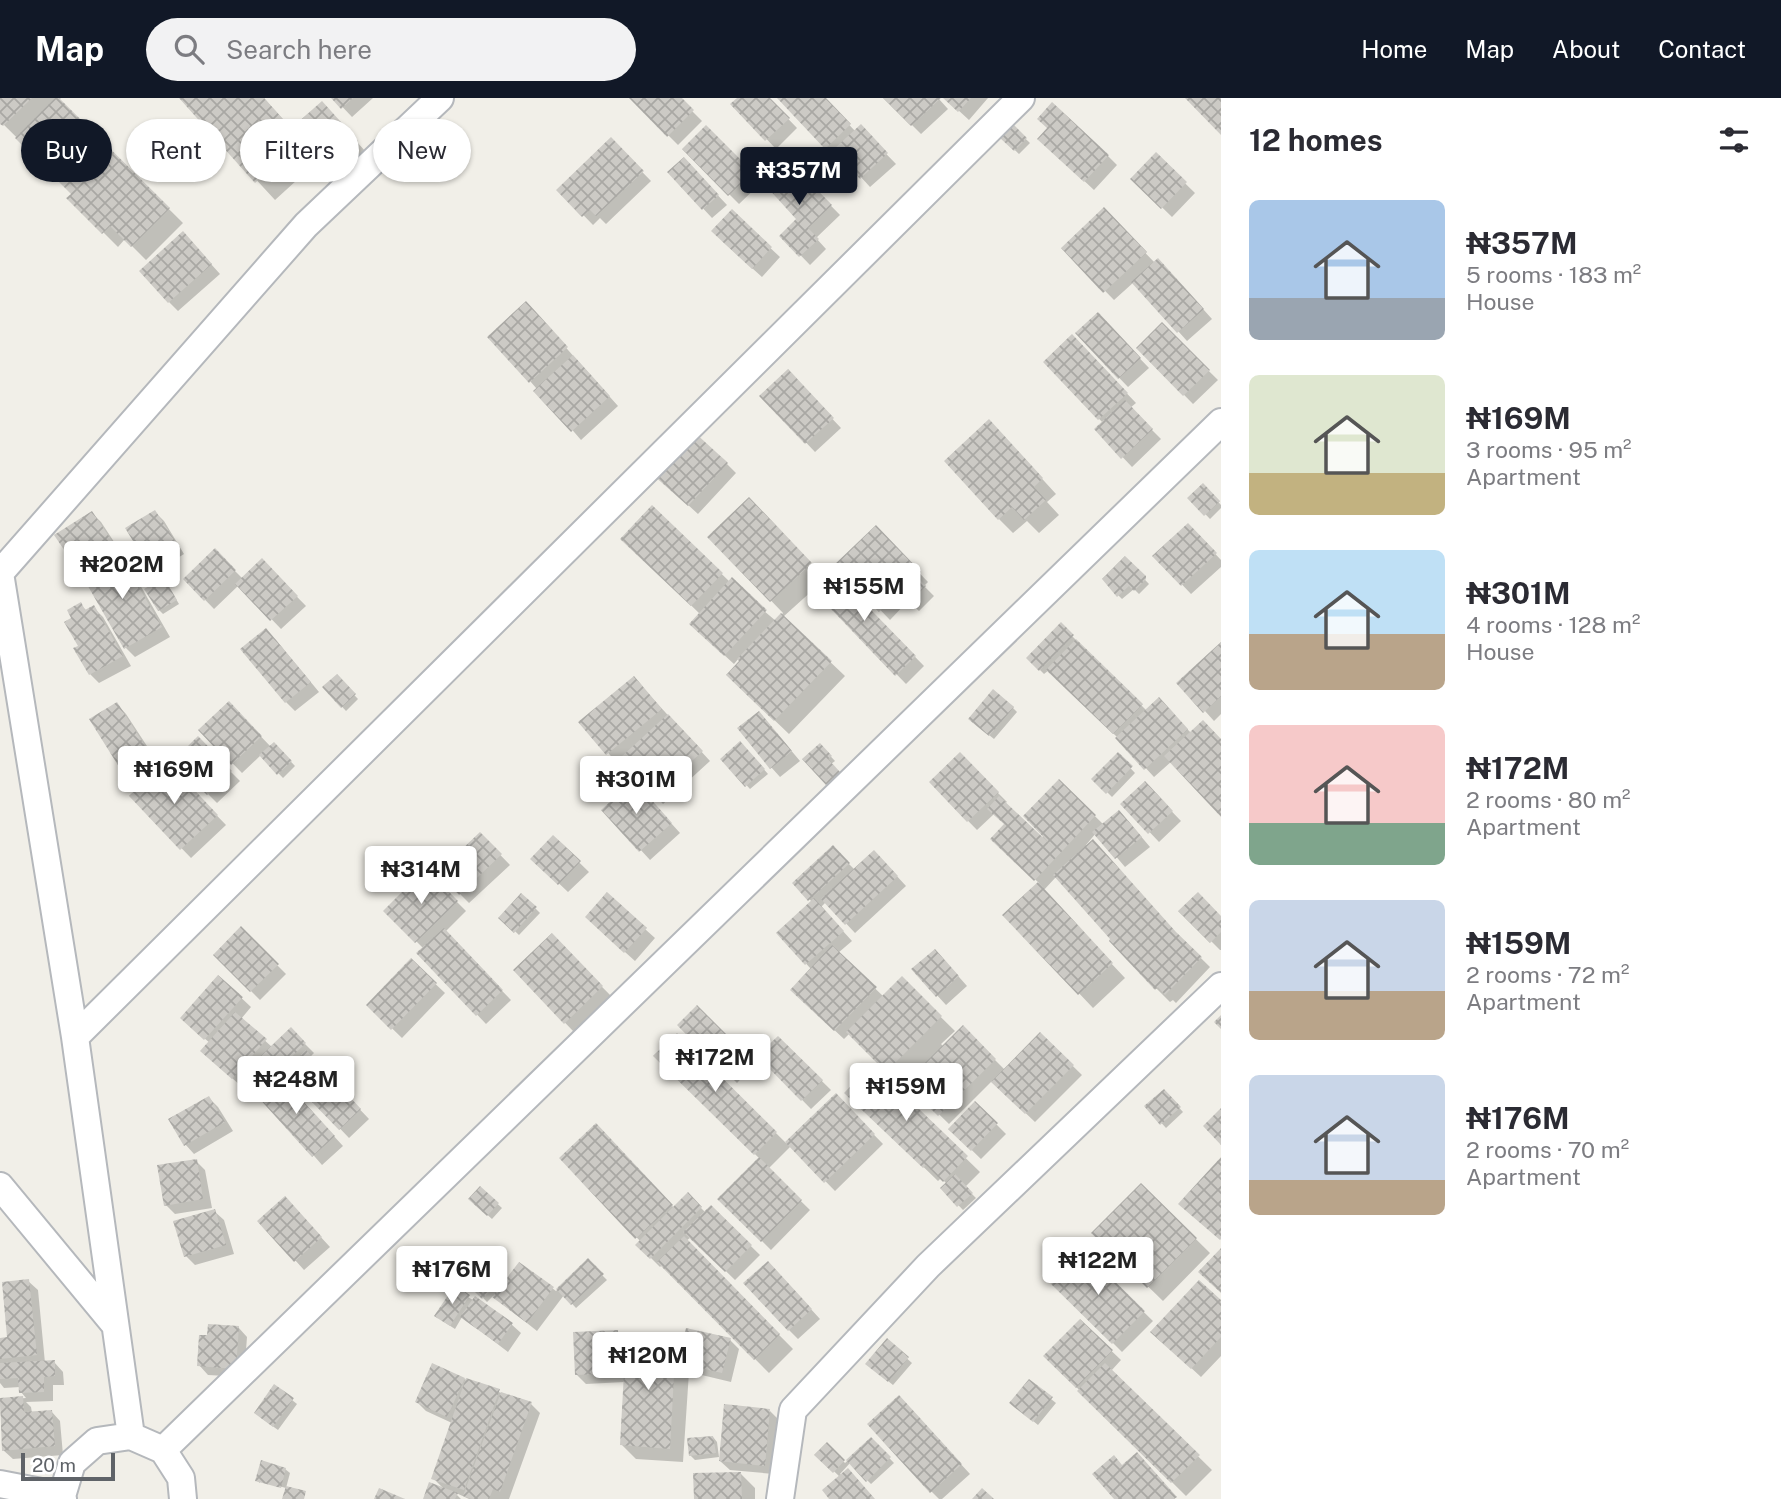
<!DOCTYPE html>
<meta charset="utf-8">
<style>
body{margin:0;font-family:"Public Sans",sans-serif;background:#f2f2f3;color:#2b2b33;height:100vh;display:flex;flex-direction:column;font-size:26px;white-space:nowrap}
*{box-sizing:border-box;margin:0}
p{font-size:23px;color:#7c7c81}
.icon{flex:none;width:38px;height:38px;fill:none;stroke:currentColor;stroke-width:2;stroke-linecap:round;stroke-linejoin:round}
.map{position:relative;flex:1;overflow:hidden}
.panel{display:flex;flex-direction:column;background:#fff;width:560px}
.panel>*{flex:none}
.hud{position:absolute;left:21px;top:21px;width:665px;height:63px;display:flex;gap:14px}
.scale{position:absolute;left:21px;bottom:18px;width:94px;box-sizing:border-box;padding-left:7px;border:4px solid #5f6368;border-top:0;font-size:19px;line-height:24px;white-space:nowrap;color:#5f6368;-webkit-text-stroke:5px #fff;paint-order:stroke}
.price{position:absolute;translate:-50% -60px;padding:0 16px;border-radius:7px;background:#fff;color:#222;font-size:23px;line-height:46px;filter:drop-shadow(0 2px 4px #0008)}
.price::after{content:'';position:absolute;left:50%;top:42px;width:21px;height:16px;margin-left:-10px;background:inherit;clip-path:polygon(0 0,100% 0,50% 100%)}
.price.selected{background:#111827;color:#fff}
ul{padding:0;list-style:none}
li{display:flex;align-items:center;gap:21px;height:175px;padding:0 28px}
li span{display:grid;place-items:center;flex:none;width:196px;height:140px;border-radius:10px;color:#555}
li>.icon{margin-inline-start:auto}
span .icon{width:84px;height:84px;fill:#fffc;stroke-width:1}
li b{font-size:30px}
h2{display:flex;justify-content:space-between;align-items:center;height:84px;padding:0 28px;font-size:30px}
.chip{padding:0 24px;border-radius:32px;background:#fff;box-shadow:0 2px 5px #0004;font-size:24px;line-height:63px}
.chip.selected{background:#111827;color:#fff}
header{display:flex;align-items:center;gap:42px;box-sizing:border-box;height:98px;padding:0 35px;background:#111827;color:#fff}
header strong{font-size:33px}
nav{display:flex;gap:38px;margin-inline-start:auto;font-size:24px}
.search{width:490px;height:63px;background:#f2f2f3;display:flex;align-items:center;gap:18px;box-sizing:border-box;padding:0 24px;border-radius:38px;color:#7c7c81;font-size:26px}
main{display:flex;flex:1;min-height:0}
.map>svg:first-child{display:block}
</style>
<header>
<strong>Map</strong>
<div class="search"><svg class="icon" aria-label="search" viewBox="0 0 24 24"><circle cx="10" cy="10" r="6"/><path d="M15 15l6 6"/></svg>Search here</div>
<nav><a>Home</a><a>Map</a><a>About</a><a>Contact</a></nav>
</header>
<main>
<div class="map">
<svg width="1221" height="1401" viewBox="0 0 1221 1401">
<defs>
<pattern id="building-cross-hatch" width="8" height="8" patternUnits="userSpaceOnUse" patternTransform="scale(1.75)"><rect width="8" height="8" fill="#cccac5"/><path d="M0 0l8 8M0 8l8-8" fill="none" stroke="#a9a8a4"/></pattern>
</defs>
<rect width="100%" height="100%" fill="#f1efe8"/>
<path fill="#0003" d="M0,0h61l-2,2 124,123 -37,37 -21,-21 -7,8 -49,-49 10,1 -79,-78z
M181,0h83l55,62 -44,40z
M334,0h39l-21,19z
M631,0h48l23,23 -24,24z
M739,0h29l29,30 -21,21 -43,-45z
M779,0h45l31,33 5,-4 36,37 -26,23 -31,-34 -4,4z
M885,0h53l10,11 -27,25z
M945,0h43l-19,22z
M331,15l35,39 -24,22 -9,-10z
M1013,29l17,16 -11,11 -17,-16z
M706,30l55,55 -22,21 -55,-55z
M611,42l40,41 -45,43 -6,-6 -7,7 -34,-35z
M1049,50l59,8 9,9 -23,25z
M1156,57l39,38 -23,24 -39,-38z
M791,67l49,50 -24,23 10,11 -16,16 -28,-29 17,-17z
M693,71l34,36 -15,13 -42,-45z
M1104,112l51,53 12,6 45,50 -25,22 -53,-59 -20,18 -51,-52z
M732,114l48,45 -18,20 -40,-36z
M192,145l28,31 -42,37 -9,-9z
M535,215l83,93 -37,34 -51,-59z
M1098,217l51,53 -21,19 -51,-53z
M1162,227l56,55 -25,24 -55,-56z
M1072,238l64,67 -6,5 31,31 -29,28 -36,-38 7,-6 -58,-61z
M788,274l53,56 -26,24 -53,-56z
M1003,338l53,58 -9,8 12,13 -20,18 -12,-12 -14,12 -14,-14z
M727,366l9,9 -38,41 -34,-31z
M1203,388l18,19v3l-11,11 -20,-21z
M749,402l75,77 7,-6 93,95 -18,18 -92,-95 -31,28 62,59 -56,58 -47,-45v-28l-3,-3 -5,6 -34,-31v-19l-64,-62 16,-45 78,75 46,39 7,-8 -73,-76z
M155,414l9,9 20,33 -27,17 -9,-10 -20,-32z
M92,415l9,9 23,35 -2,1 6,6 42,73 -35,20 -9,-9 -46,-77z
M1188,427l33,35v7l-30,27 -36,-38z
M876,430l52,54 -4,4 10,10 -15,15 -11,-10 -18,19 -53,-55z
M215,453l28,28 19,-18 44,45 -25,23 -42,-44 -25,24 -29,-30z
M1125,461l24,25 -10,10 -5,-5 -12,10 -4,-4z
M167,486l12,20 -16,10 -4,-4z
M80,506l7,7 7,-3 9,9 28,49 -32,17 -9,-9 -10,-28 -6,-28z
M1061,527l86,86 21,-2 23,24 30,8v73l-49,-53 -18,16 -36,-39 -69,-68 -5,4 -16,-16z
M275,541l44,53 -24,19 -9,-9z
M1221,546v70l-7,7 -9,-10z
M336,578l22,23 -12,12 -22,-24z
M643,590l67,73 -47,43 -42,-45 -4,4 -36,-41z
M229,605l42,44 3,-3 21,22 -12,12 -22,-23 -19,18 -42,-43z
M117,606l9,10 36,55 5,-5 59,61 -35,33 -59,-61 16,-18 -11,7 -9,-9z
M1013,610l4,4 -23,27 -20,-16z
M768,625l32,38 -20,16 -9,-10z
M198,641l42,42 -23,22 -42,-42z
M740,645l28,31 -18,15 -27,-30z
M820,647l15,16 -4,3 12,13 -12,11 -27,-29z
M960,657l47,47 -3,2 38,35 17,-58 45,44 24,-4 22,26 -25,20 -29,-34 -10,12 124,122 -34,36 -3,-3 -3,2 -14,-14 -100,-111 -13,14 82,87 -32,30 -88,-93 34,-32 -37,-34 4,-24 -12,-11 -17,16 -46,-47z
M1118,657l17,18 -23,24 -18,-18z
M643,694l37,41 -30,27 -46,-50z
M1154,695l27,28 -22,21 -36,-38z
M480,736l30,31 -41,38 -30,-30z
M553,739l36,35 -21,20 -35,-33z
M833,750l22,22 29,-8 22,24 -51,47 -29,-31 -5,5 31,34 -14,12 46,44 18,-18 53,52 -14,13 3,3 19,-19 42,42 35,-36 42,41 -47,47 -43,-41 -43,43 -44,-43 -3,4 -52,-52 -6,6 -43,-40 10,-30 -33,-36 34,-31 -17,-19z
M426,773l40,40 -21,21 66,68 -25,24 -67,-71 5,-4 -38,-38z
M522,797l18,18 -21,22 -18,-17z
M607,797l48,43 -20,23 -39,-35z
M1181,813l40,7v32h-1z
M241,831l45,45 -26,26 -45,-45z
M552,838l59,60 -37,36 -59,-61z
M944,862l23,26 -21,19 -32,-35z
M411,863l34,32 -43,45 -34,-33z
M219,879l32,30 -10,12 31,28 19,-17 23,23 -4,4 59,62 -20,19 -59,-62 -6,6 59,64 -21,19 -74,-85 -6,7 -30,-27 -2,-17 -19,-16z
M697,910l57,57 -17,18 -58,-58z
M677,937l109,108 50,-47 47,48 -48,47 -44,-45 -23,23 42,41 -39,40 -51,-51 40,-40 -105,-103z
M778,940l53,52 -20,19 -52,-53z
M872,969l108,105 -15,15 11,11 -13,12 -21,-22 5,-4 -6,-6 -3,3 -91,-88z
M1164,993l19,21 -17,16 -20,-22z
M209,1000l9,9 15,24 -39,23 -9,-10z
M975,1005l31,31 -25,25 -31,-30z
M610,1042l64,68 14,-13 17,17 6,-5 49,48 -25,25 -44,-43 -5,4 107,108 -24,24 -107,-108 -2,2 -22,-22 3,-3 -79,-84z
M196,1063l9,9 7,38 -37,6 -9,-9z
M1141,1087l69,68 -47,48 -70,-68z
M480,1090l22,20 -10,11 -22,-20z
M294,1110l36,39 -26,23 -9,-10z
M214,1113l10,9 10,34 -39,11 -9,-9z
M1084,1156l69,67 -31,31 -68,-68z
M588,1163l19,19 -31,28 -12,-13 -27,36 -44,-35 -6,6 -24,-25 14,-14 25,25 18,-24 36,27z
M777,1174l43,47 -22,20 -9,-9z
M28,1183l10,9 7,73 9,-1 9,10 1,13h-11v16l-27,1 5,5 1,6 19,-2 9,10 3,34 -50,4 -10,-9 -3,-50 26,-2 -5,-6 -1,-5 -16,1 -4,-5v-43l9,-1z
M468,1199l43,27 10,9 -13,19 -46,-35 -7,12 -14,-9z
M1221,1205v53l-20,21 -39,-36z
M1080,1223l41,39 -10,11 101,99 -26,26 -141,-140z
M238,1229l9,10 -3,40 -36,-2 -9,-10 10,-28z
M618,1234l9,10 48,-2 8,8 47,-8 9,9 -8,33 -42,-10 -6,90 -47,-3 -14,-14 3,-63 -39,2 -9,-9z
M887,1243l25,22 -19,22 -21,-17z
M464,1281l67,25 9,9 -31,86h-40l-15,-7 7,7h-36l19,-10 -11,-11 19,-55 -26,-12 -9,-9z
M1051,1301l5,4 -18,22 -22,-18z
M292,1302l5,4 -19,26 -18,-13z
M908,1309l62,67 -28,25h-3l-8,-8z
M770,1313l9,9 -5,54 -44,-4 -10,-9z
M713,1339l4,5 2,15 -24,3 -5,-5z
M871,1341l23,24 -23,21 -21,-21 -10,11 34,25h-42l8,-22 -23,-22 10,-10 18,18z
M285,1371l5,4 -4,15 -26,-7v2l-3,-2z
M741,1376l14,14v11h-59z"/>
<path fill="url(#building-cross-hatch)" d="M0,0h32l-29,28 -3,-2z
M55,0h4l111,110 -39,39 -21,-21 -8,8 -36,-36 5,-4 -56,-56z
M179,0h85l38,42 -47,43z
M331,0h22l-12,11z
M629,0h53l12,12 -27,27z
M737,0h33l20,20 -25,23 -35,-37z
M777,0h49l25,26 -26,25z
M883,0h58l-30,28z
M943,0h28l-13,14z
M1185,0h36v37z
M322,3l36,40 -27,25 -36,-41z
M1052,4l57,53 -25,27 -47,-43 10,-11 -10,-9z
M861,26l27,29 -28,26 -27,-29z
M1013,26l14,14 -13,13 -14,-13z
M706,27l47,47 -25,24 -46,-47z
M611,39l33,34 -48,45 -6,-6 -8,7 -26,-27z
M1156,54l31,30 -26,27 -31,-30z
M684,59l35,38 -17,15 -35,-38z
M791,65l41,42 -24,23 11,11 -20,18 -20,-21 17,-17 -30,-33z
M1104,109l43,45 -44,41 -42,-45z
M732,111l40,38 -20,22 -41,-38z
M183,133l29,33 -44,39 -29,-32z
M1158,160l46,51 -27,24 -46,-51z
M526,203l42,46 -39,36 -42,-46z
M1098,214l43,46 -23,21 -43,-46z
M1162,224l48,48 -27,26 -47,-48z
M1072,236l56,59 -30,27 -55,-58z
M573,257l37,41 -39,36 -38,-41z
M788,271l46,49 -29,26 -46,-48z
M1125,302l28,29 -32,30 -27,-30z
M989,321l54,59 -9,9 12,13 -22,20 -12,-13 -14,13 -54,-59z
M693,333l35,32 -40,43 -36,-32z
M1203,385l17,18 -16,15 -17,-18z
M749,399l63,66 -42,39 -63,-65z
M652,407l71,68 -32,33 -71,-67z
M155,412l22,34 -31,18 -21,-34z
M92,413l24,36 -37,25 -25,-37z
M1188,425l29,30 -36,33 -29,-30z
M876,427l45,47 -5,4 10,10 -18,17 -10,-10 -19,19 -45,-47z
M215,450l21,22 -32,31 -21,-22z
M119,455l43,74 -38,22 -43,-75z
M1125,458l21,20v3l-12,12 -5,-5 -12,11 -15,-18z
M262,460l36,38 -28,25 -35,-37z
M831,471l85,87 -21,20 -84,-88z
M732,479l35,33 -43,46 -35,-32z
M164,480l13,22 -19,11 -14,-22z
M81,504l4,8 9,-5 29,51 -34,19 -16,-27 5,-2 -14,-24 7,-4 -4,-8z
M781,515l51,48 -58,60 -48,-46 13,-14 -2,-2z
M1061,524l13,13 -35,36 -13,-13z
M266,530l45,54 -26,21 -45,-54z
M1076,541l67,65 -30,30 -67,-64z
M1221,544v54l-18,17 -27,-30z
M337,576l19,20 -15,14 -19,-21z
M634,578l28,33 -56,46 -28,-33z
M993,591l21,18 -25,29 -21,-17z
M1159,599l29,32 -44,41 -29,-32z
M229,603l33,35 -31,29 -33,-35z
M117,604l37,58 -28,18 -37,-59z
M759,613l33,40 -22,18 -33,-41z
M668,616l35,37 -50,45 -34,-37z
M1203,622l18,19v78l-57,-61z
M198,638l34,35 -25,24 -34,-34z
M740,643l25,28 -20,18 -25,-28z
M274,644l18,19 -15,14 -18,-20z
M820,645l12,13 -4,3 12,13 -14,13 -24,-26z
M960,654l39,40 -32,30 -38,-40z
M1118,654l15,14 -27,28 -15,-15z
M167,663l51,54 -38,35 -51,-54z
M1059,681l37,36 -62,66 -44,-42 14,-15 -17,-15 12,-13 55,52 -31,-32z
M634,682l38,43 -33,29 -38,-42z
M1145,683l28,30 -25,23 -28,-30z
M1119,712l23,27 -27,22 -23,-27z
M480,734l22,22 -43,41 -22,-22z
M553,737l28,26 -23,24 -28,-26z
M1093,741l83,93 26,25 -37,38 -7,-8 -3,3 -46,-49 1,-2 -57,-64z
M833,747l17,18 -42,38 -16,-18z
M874,752l24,26 -53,49 -24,-26z
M426,770l32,33 -43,42 -32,-32z
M1038,784l75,81 -35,32 -76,-80z
M607,794l40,36 -23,25 -39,-36z
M1198,794l23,24v16l-11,11 -32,-32z
M521,795l16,14 -23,26 -16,-15z
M814,800l30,33 -39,34 -29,-32z
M241,828l38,38 -29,28 -37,-37z
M444,830l59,62 -27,26 -60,-63z
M552,835l51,53 -39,38 -51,-54z
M832,847l45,42 -43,44 -44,-41z
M935,851l24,27 -23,21 -25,-28z
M411,860l26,25 -46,47 -25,-25z
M218,877l25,22 -39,43 -24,-22z
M902,878l40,40 -56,56 -40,-40z
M697,907l50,50 -21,20 -49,-50z
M235,914l32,27 -35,40 -32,-28z
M1221,917v14l-7,-7z
M963,927l33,34 -58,57 -33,-33z
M291,929l15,16 -50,48 -15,-16z
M1040,934l34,33 -49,49 -34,-32z
M677,935l100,99 -23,23 -101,-99z
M778,938l45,44 -22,21 -44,-45z
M306,952l55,59 -22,21 -56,-58z
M872,966l96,92 -25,26 -17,-17 -3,3 -79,-75z
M280,978l55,60 -23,21 -55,-61z
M1164,991l17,18 -21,18 -16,-19z
M836,995l39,41 -51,49 -39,-41z
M209,998l16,26 -41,24 -16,-27z
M975,1003l23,22 -27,28 -23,-22z
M1221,1010v37l-18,-19z
M596,1025l77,82 -38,34 -76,-81z
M759,1059l43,43 -41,42 -44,-43z
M1221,1059v82l-1,1 -42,-36z
M197,1061l6,40 -39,7 -7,-41z
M955,1076l18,19 -16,14 -17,-19z
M1141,1085l56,55 -50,50 -56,-55z
M480,1088l19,17 -12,13 -19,-17z
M688,1094l14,15 -52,52 -15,-14z
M285,1098l37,41 -28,25 -37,-41z
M711,1107l41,40 -27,27 -42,-40z
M215,1111l11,36 -42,12 -11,-36z
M684,1138l96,98 -26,26 -97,-98z
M1221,1150v45l-23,-21z
M1084,1153l61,60 -33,33 -61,-60z
M588,1160l16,16 -33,31 -15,-16z
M477,1163l22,21 -17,17 -22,-22z
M768,1163l44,48 -24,22 -45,-48z
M519,1164l35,25 -27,36 -35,-26z
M29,1181l8,76 -37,4v-21l7,-1 -5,-55z
M1199,1182l22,20v37l-30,32 -41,-37z
M455,1187l15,10 -20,31 -16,-10z
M475,1198l38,27 -15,21 -38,-27z
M1080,1221l33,31 -37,38 -33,-32z
M208,1226l31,2 -3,43 -39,-3 2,-31h8z
M686,1230l45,10 -9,35 -44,-10z
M618,1232l2,43 -45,2 -2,-43z
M626,1238l50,2 -6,111 -50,-4z
M887,1240l22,19 -21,25 -23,-18z
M55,1262v16l-11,1v15l-25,1 -1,-15 -18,1v-16z
M432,1265l33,15 -18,39 -32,-15z
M1105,1265l95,92 -29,28 -94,-92z
M466,1280l34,11 -36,101 -33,-11z
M1029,1281l24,18 -20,25 -24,-19z
M274,1286l20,14 -21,29 -19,-14z
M501,1294l31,10 -32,90 -7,-3 -4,10h-17l-9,-3z
M899,1297l63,69 -32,29 -63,-69z
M23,1298l1,16 28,-2 3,36 -53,5 -2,-53z
M724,1306l46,5 -5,57 -46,-5z
M713,1338l3,17 -27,3 -2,-18z
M871,1339l20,20 -25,25 -20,-22z
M827,1344l18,18 -12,13 -19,-18z
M1137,1354l40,45 -3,2h-60l-22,-25 22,-19 8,10z
M261,1362l25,8 -5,20 -26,-7z
M848,1370l27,31h-46l-7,-9z
M741,1374l1,27h-48l-1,-26z
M429,1384l29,11 -3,6h-32z
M286,1388l20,5 -2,8h-22z
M379,1390l26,11h-31z
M982,1390l12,11h-22z"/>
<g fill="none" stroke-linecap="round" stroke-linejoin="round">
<g stroke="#b5b8bc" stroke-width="30">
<path id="street" d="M75,939l946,-939
M0,1088l115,139
M131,1338l-56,-399 -75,-464 306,-348 134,-127
M163,1352l1058,-1028
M0,1386l62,12
M63,1401l-1,-3 10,-33 25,-22 34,-5 32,14 18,28 2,21
M780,1401l13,-89 135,-144 293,-280"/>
</g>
<use href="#street" stroke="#fff" stroke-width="26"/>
</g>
</svg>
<div class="scale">20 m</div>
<b class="price selected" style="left:799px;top:109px">₦357M</b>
<b class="price" style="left:122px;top:503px">₦202M</b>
<b class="price" style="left:864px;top:525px">₦155M</b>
<b class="price" style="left:174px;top:708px">₦169M</b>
<b class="price" style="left:636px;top:718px">₦301M</b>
<b class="price" style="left:421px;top:808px">₦314M</b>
<b class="price" style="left:715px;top:996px">₦172M</b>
<b class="price" style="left:296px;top:1018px">₦248M</b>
<b class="price" style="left:906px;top:1025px">₦159M</b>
<b class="price" style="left:1098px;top:1199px">₦122M</b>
<b class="price" style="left:452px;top:1208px">₦176M</b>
<b class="price" style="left:648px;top:1294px">₦120M</b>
<div class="hud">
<a class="chip selected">Buy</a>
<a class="chip">Rent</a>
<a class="chip">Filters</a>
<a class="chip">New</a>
</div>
</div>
<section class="panel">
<h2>12 homes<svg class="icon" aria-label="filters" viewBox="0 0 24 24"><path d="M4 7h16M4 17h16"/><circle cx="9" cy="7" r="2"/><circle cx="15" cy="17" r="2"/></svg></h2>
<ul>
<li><span style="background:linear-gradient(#a9c7e8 70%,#9aa5b1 0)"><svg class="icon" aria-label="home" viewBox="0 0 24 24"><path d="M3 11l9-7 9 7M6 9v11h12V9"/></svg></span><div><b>₦357M</b><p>5 rooms · 183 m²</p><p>House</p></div></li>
<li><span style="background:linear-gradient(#dfe7d0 70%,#c2b280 0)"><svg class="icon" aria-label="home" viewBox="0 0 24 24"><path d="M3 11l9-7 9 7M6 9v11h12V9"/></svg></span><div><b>₦169M</b><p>3 rooms · 95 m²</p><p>Apartment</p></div></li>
<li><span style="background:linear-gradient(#bfe0f5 60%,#b9a48a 0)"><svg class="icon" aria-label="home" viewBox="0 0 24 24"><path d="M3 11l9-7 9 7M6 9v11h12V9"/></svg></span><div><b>₦301M</b><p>4 rooms · 128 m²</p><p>House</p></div></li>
<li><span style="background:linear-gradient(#f6c9c9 70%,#7fa58c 0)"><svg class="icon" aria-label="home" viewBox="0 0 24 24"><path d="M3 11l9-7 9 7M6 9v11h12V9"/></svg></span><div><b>₦172M</b><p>2 rooms · 80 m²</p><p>Apartment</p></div></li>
<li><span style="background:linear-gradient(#c9d6e8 65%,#b9a48a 0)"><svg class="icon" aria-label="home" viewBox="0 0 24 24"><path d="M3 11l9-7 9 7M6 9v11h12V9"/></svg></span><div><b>₦159M</b><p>2 rooms · 72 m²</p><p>Apartment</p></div></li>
<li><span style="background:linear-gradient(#c9d6e8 75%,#b9a48a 0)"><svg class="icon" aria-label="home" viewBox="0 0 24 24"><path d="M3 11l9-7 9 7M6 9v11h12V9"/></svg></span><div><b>₦176M</b><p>2 rooms · 70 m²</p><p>Apartment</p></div></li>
</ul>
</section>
</main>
